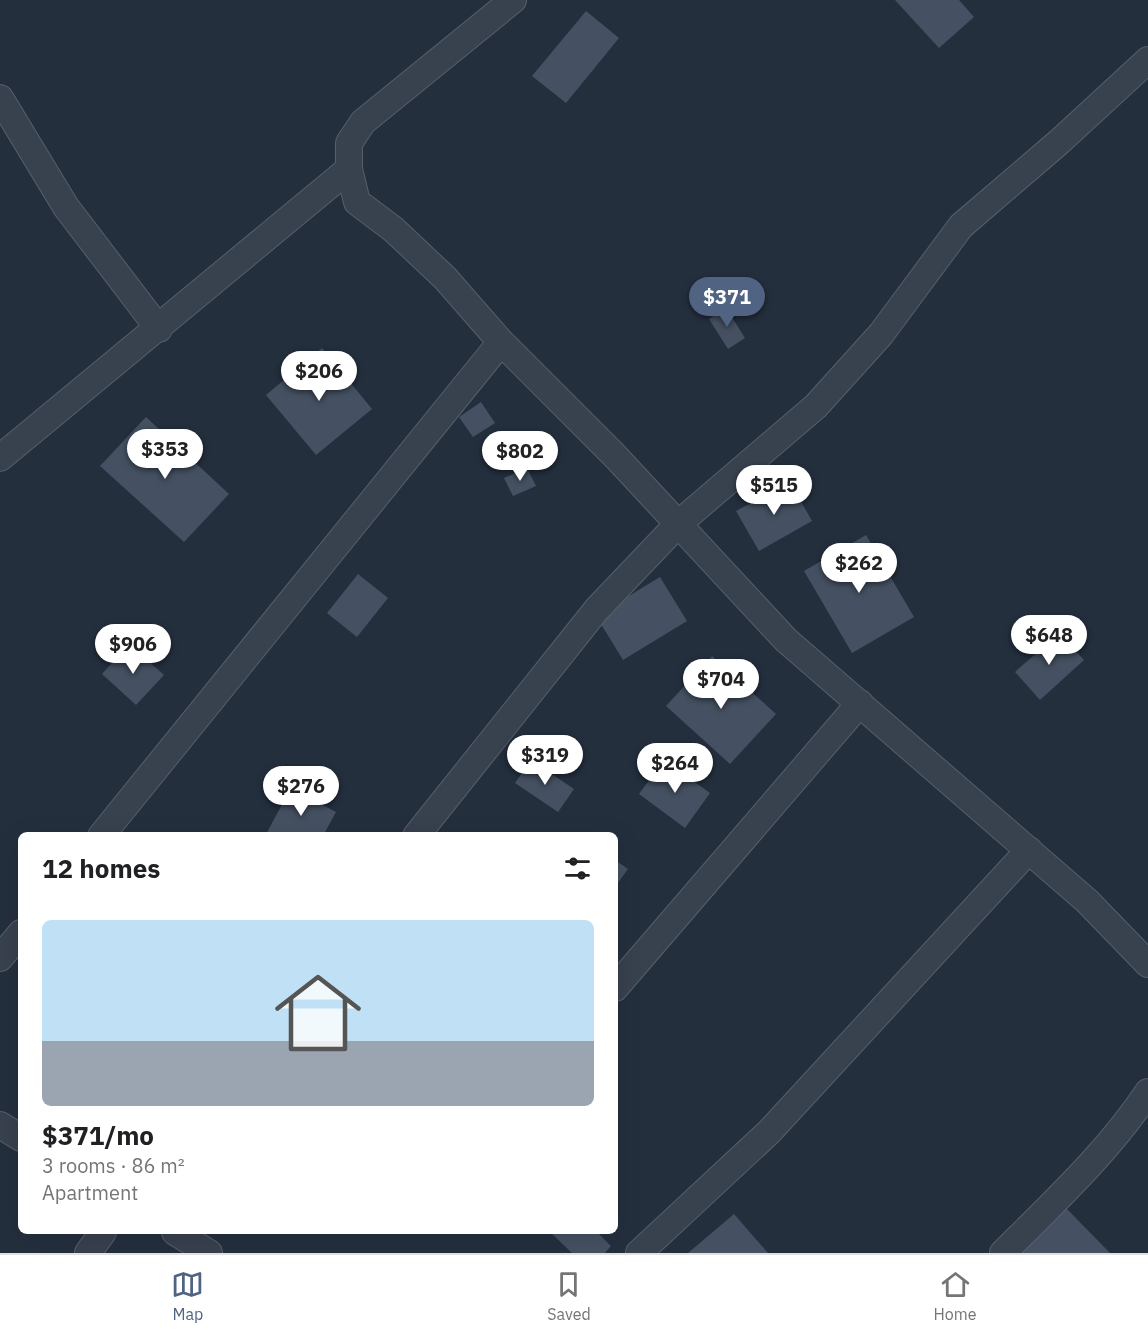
<!DOCTYPE html>
<meta charset="utf-8">
<style>
body{margin:0;font-family:"IBM Plex Sans",sans-serif;background:#f6f6f6;color:#202124;height:100vh;display:flex;flex-direction:column;font-size:22px;white-space:nowrap}
*{box-sizing:border-box;margin:0}
p{font-size:20px;color:#757577}
.icon{flex:none;width:33px;height:33px;fill:none;stroke:currentColor;stroke-width:2;stroke-linecap:round;stroke-linejoin:round}
.map{position:relative;flex:1;overflow:hidden}
.panel{position:absolute;left:18px;top:832px;width:600px;height:402px;display:flex;flex-direction:column;background:#fff;border-radius:9px;box-shadow:0 6px 24px #0002}
.panel>*{flex:none}
.price{position:absolute;translate:-50% -51px;padding:0 14px;border-radius:21px;background:#fff;color:#222;font-size:20px;line-height:39px;filter:drop-shadow(0 2px 3px #0008)}
.price::after{content:'';position:absolute;left:50%;top:36px;width:18px;height:14px;margin-left:-9px;background:inherit;clip-path:polygon(0 0,100% 0,50% 100%)}
.price.selected{background:#506383;color:#fff}
ul{padding:0;list-style:none}
li{display:grid;align-content:center;gap:12px;height:318px;padding:0 24px}
li span{display:grid;place-items:center;height:186px;border-radius:9px;color:#555}
li>.icon{margin-inline-start:auto}
span .icon{width:108px;height:108px;fill:#fffc;stroke-width:1}
li b{font-size:26px}
h2{display:flex;justify-content:space-between;align-items:center;height:72px;padding:0 24px;font-size:26px}
.menu{display:flex;justify-content:space-around;align-items:center;height:84px;border-top:2px solid #e0e0e0;background:#fff;font-size:16px;color:#757577}
.menu a{display:grid;justify-items:center;gap:3px}
.menu .selected{color:#506383}
.map>svg:first-child{display:block}
</style>
<div class="map">
<svg width="1148" height="1253" viewBox="0 0 1148 1253">
<rect width="100%" height="100%" fill="#242f3e"/>
<path fill="#455162" d="M895,0h64l15,17 -35,31z
M586,11l33,27 -53,65 -34,-27z
M726,308l19,30 -17,11 -19,-30z
M322,348l50,61 -56,46 -50,-60z
M481,402l14,21 -22,14 -14,-20z
M146,417l83,77 -45,48 -84,-76z
M527,468l9,18 -23,10 -9,-18z
M790,482l22,39 -53,30 -23,-40z
M866,535l48,82 -62,36 -48,-82z
M358,574l30,24 -31,39 -30,-24z
M660,577l27,44 -64,39 -27,-44z
M1059,633l25,27 -44,40 -25,-28z
M129,644l35,31 -28,30 -34,-31z
M712,656l64,58 -46,50 -64,-58z
M531,760l43,29 -16,23 -43,-29z
M664,760l46,33 -25,35 -46,-34z
M291,788l45,24 -13,24h-58z
M615,860l13,9 -13,18z
M1065,1207l45,46h-92z
M734,1214l34,39h-80z
M550,1232h47l14,14 -6,7h-33z"/>
<g fill="none" stroke-linecap="round" stroke-linejoin="round">
<g stroke="#565f6c" stroke-width="28">
<path id="minor" d="M513,0l-150,122 -14,21v26l8,33 36,27 52,49 56,64 115,115 170,183 301,261 61,63
M0,98l66,109 93,122
M0,458l349,-289
M101,836l400,-494
M416,836l181,-227 81,-85 138,-118 65,-72 80,-108 98,-84 89,-82
M0,958l21,-25
M615,988l245,-285
M0,1125l21,13
M175,1232l34,21
M88,1253l15,-21
M639,1253l130,-121 260,-282
M1003,1253c51,-51 105,-101 145,-161"/>
</g>
<use href="#minor" stroke="#38414e" stroke-width="26"/>
</g>
</svg>
<b class="price selected" style="left:727px;top:328px">$371</b>
<b class="price" style="left:319px;top:402px">$206</b>
<b class="price" style="left:165px;top:480px">$353</b>
<b class="price" style="left:520px;top:482px">$802</b>
<b class="price" style="left:774px;top:516px">$515</b>
<b class="price" style="left:859px;top:594px">$262</b>
<b class="price" style="left:1049px;top:666px">$648</b>
<b class="price" style="left:133px;top:675px">$906</b>
<b class="price" style="left:721px;top:710px">$704</b>
<b class="price" style="left:545px;top:786px">$319</b>
<b class="price" style="left:675px;top:794px">$264</b>
<b class="price" style="left:301px;top:817px">$276</b>
<section class="panel">
<h2>12 homes<svg class="icon" aria-label="filters" viewBox="0 0 24 24"><path d="M4 7h16M4 17h16"/><circle cx="9" cy="7" r="2"/><circle cx="15" cy="17" r="2"/></svg></h2>
<ul>
<li><span style="background:linear-gradient(#bfe0f5 65%,#9aa5b1 0)"><svg class="icon" aria-label="home" viewBox="0 0 24 24"><path d="M3 11l9-7 9 7M6 9v11h12V9"/></svg></span><div><b>$371/mo</b><p>3 rooms · 86 m²</p><p>Apartment</p></div></li>
</ul>
</section>
</div>
<nav class="menu">
<a class="selected"><svg class="icon" aria-label="map" viewBox="0 0 24 24"><path d="M3 6l6-2 6 2 6-2v14l-6 2-6-2-6 2zM9 4v14M15 6v14"/></svg>Map</a>
<a><svg class="icon" aria-label="saved" viewBox="0 0 24 24"><path d="M7 4h10v16l-5-4-5 4z"/></svg>Saved</a>
<a><svg class="icon" aria-label="home" viewBox="0 0 24 24"><path d="M3 11l9-7 9 7M6 9v11h12V9"/></svg>Home</a>
</nav>
